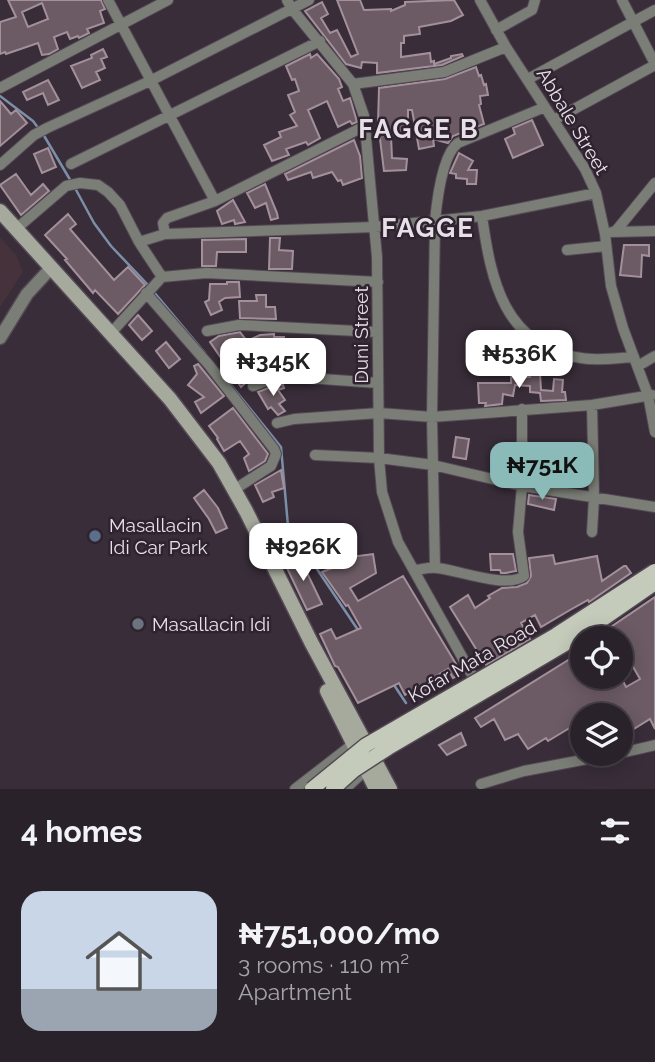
<!DOCTYPE html>
<meta charset="utf-8">
<style>
body{margin:0;font-family:Raleway,sans-serif;background:#362f37;color:#f1f3f6;height:100vh;display:flex;flex-direction:column;font-size:26px;white-space:nowrap}
*{box-sizing:border-box;margin:0}
p{font-size:23px;color:#a5a4a9}
.icon{flex:none;width:38px;height:38px;fill:none;stroke:currentColor;stroke-width:2;stroke-linecap:round;stroke-linejoin:round}
.map{position:relative;height:789px;overflow:hidden}
.panel{display:flex;flex-direction:column;background:#2a222b;flex:1}
.panel>*{flex:none}
.controls{position:absolute;left:570px;top:626px;display:grid;gap:14px}
.controls a{display:grid;place-items:center;width:63px;height:63px;border-radius:50%;background:#2a222b;box-shadow:0 4px 18px #0003,0 0 0 2px #463f47;font-size:35px}
.price{position:absolute;translate:-50% -60px;padding:0 16px;border-radius:14px;background:#fff;color:#222;font-size:23px;line-height:46px;filter:drop-shadow(0 2px 4px #0008)}
.price::after{content:'';position:absolute;left:50%;top:42px;width:21px;height:16px;margin-left:-10px;background:inherit;clip-path:polygon(0 0,100% 0,50% 100%)}
.price.active{background:#8bbbb9;color:#111}
ul{padding:0;list-style:none}
li{display:flex;align-items:center;gap:21px;height:175px;padding:0 21px}
li+li{border-top:2px solid #463f47}
li span{display:grid;place-items:center;flex:none;width:196px;height:140px;border-radius:21px;color:#555}
li>.icon{margin-inline-start:auto}
span .icon{width:84px;height:84px;fill:#fffc;stroke-width:1}
li b{font-size:30px}
h2{display:flex;justify-content:space-between;align-items:center;height:84px;padding:0 21px;font-size:30px}
.map>svg:first-child{display:block}
</style>
<div class="map">
<svg width="655" height="789" viewBox="0 0 655 789">
<rect width="100%" height="100%" fill="#382d39"/>
<path fill="#45323b" d="M0,237l16,18 7,17 -23,35z"/>
<g fill="none" stroke-linecap="round" stroke-linejoin="round">
<path stroke="#7c8fa8" stroke-width="2.5" d="M0,96l33,25 6,8
M43,134l29,49
M75,188l19,35 17,23 38,40
M153,291l52,62
M218,369l63,78 7,79 70,104
M392,682l14,21"/>
</g>
<path fill="#6c5b64" stroke="#a3909b" stroke-width="2" fill-rule="evenodd" d="M8,0h93l4,9 -5,2 4,12 -17,6 2,4 -10,5 -1,-2 -8,3 -3,-7 -13,5 4,12 -9,5 -7,1 -4,-12 -32,11 -1,-2 -5,2v-32l16,-5zM42,3l6,16 -20,8 -6,-15z
M337,0h23l4,10 27,-1v2l14,-6v-3l49,-2 9,15 -12,6 -32,6 1,7 -16,2v7h-3v14l29,-4 1,9 3,-1v3l17,-6v-2l11,-2 1,2 -21,9 -65,8v-10l-15,-1 -1,6 -15,-4 -41,-53 17,-9 6,12 -7,4 9,15 7,-3 14,27 7,-3z
M103,49l4,8 -6,2 4,9 -9,4 4,8 -18,8 -11,-22 21,-8 -1,-3z
M310,54l1,4 6,-4 22,25 3,8 -4,2 5,12 7,-3 7,24 -5,2 -2,-3 -12,6 -11,-26 -19,9 12,28 -12,7 -2,-3 -20,7 3,6 -17,6 -8,-16 17,-8 -2,-5 18,-6 -7,-11 5,-3 -7,-17 11,-4 -4,-12 -3,1 -6,-14z
M476,67l3,9 2,-1 3,10 2,-1 2,11 -8,1 1,8 -2,1 5,19 -31,12 -5,7 -15,-4 1,7 -15,3 -7,-39h-4v22h-14v3l-3,1 1,22 15,1 -1,11 -22,1 -6,-48 1,-35 66,-9z
M48,80l11,20 -11,5 -5,-12 -16,7 -4,-8z
M0,101l11,13 5,-4 11,13 -27,23z
M532,120l11,25 -30,13 -8,-19 10,-5 -2,-6z
M354,140l6,16 2,22 -19,7 -2,-5 -3,1 -6,-9 -19,6 -2,-6 -23,8 -3,-6z
M48,148l8,19 -14,6 -8,-19z
M459,153l14,8 -5,9h9l-1,14h-9v-5l-11,-1v-4l-6,-1z
M16,174l15,21 12,-11 6,7 -28,24 -21,-30z
M265,184l12,29 1,5 -7,2 -5,-17 -11,5 -8,-15z
M233,200l12,22 -10,2 -1,-4 -12,4 -5,-13z
M68,214l8,10 -6,5 44,51 14,-13 17,18 -27,29 -23,-24 -2,3 -28,-33 2,-1 -22,-24z
M270,238h10l-1,12 14,1 -1,18h-23z
M246,239v13h-29l-1,14h-14v-26z
M624,245h25v11l-7,-1 -1,22 -21,-2z
M227,282h12l1,15 -15,1 -6,4 3,8 -11,5 -6,-13 4,-2 1,-16h17z
M256,295h10v12h9l1,12 -36,-1 -1,-17h18z
M138,315l14,16 -10,9 -13,-15z
M240,332l7,9 13,-6 14,-1v3h10l-1,19h-3l2,14h-8l-24,9 -9,8 -31,-45 9,-6z
M166,342l14,17 -11,9 -13,-17z
M198,364l26,32 -23,17 -6,-11 9,-5 -16,-12 9,-11 -3,-8z
M530,373h10l1,17 12,1 1,-12 9,1 -1,12h3l1,8 -25,1 -1,-8 -10,-1v-6l-15,-1 -2,11 -10,-2 -1,10 -17,2 1,-3h-7l-1,-20h33v-6h19z
M276,385h7l1,3 -6,2 7,10 -6,4 6,7 -7,4 -7,-8 -3,2 -10,-17z
M233,408l35,46 -3,7 -16,10 -5,-13 5,-4 -9,-13 -16,10 -7,-12 1,-1 -9,-12z
M456,437l13,2 -3,20 -13,-2z
M281,470l3,18 -12,4 2,5 -11,5 -8,-17z
M204,490l14,18 9,20 -11,5 -7,-14 -15,-21z
M529,495l27,4 -2,11 -26,-6z
M373,554l3,19 -26,15 8,13 45,-25 53,88 4,11 -7,3 -5,-9 -20,12 5,8 -10,6 -5,-7 -13,7 -6,-12 -41,20 -20,-36 -3,-1 -15,-32 11,-5 5,10 25,-11 -13,-23 -2,1 -24,-34 13,-5 -1,-8z
M490,554h23l3,17 -10,2h-5l-1,-3h-9z
M553,555l2,9 42,-8 5,25 22,-15h2l5,7 -42,29 -1,-2 -18,10 -29,17 -6,-12 -14,8 9,16 -44,26 -36,-58 18,-12 7,13 15,-10 -2,-2 14,-8 15,-1 10,-4 4,-7 -2,-18z
M299,556l23,48 -15,6 -22,-46z
M655,597v132l-5,-10 -29,18v-21h-38v4l-35,21 -2,-3 -18,11 -10,-15 -13,6 -11,-21 -13,8 -6,-9 98,-61 -2,-3 12,-9v32h38l5,10 14,-8 -8,-14 -11,7v-33h-28z
M461,733l5,12 -19,10 -8,-10z"/>
<g fill="none" stroke-linecap="round" stroke-linejoin="round">
<g stroke="#544a55" stroke-width="12">
<path id="minor" d="M108,0l107,201
M287,0l5,9 61,75 11,32 13,141 2,201 3,34 16,50 73,131
M480,0l26,47 79,122 11,24 9,41 6,52 12,42 25,67 7,37
M622,0l33,64
M496,30l36,-20 3,-10
M528,79l127,-69
M353,84l91,-12 62,-25
M0,88l168,-88
M554,120l101,-55
M71,164l249,-123
M0,165l34,-30 13,-7 103,-47 159,-81
M482,216c9,65 22,130 99,142 17,3 36,0 53,-1
M16,229l50,-43 14,-3 18,2 10,7 12,13 19,37 23,35
M612,232l43,-1
M615,232l40,-49
M165,234l-2,-11 4,-5 48,-17 150,-75
M139,242l26,-8 210,-7 107,-11 114,-23
M567,250l39,-4
M146,293l63,72 65,84 2,5 -5,12 -36,23
M207,331l32,-6 138,7
M111,333l51,-56 44,-4 172,9
M638,366l17,-10
M253,386l21,-8 20,-1 84,6
M277,423l17,-4 85,-6 53,4 160,-12 60,-10
M315,455l64,3 54,7 89,21 133,21
M592,532l2,-34 -2,-93
M435,568l-3,-151 3,-196c2,-21 7,-66 23,-78l87,-36
M416,570c7,-1 14,-3 21,-2 21,2 69,21 87,8l-6,-44 4,-46v-77
M621,753l34,-8
M481,784l43,-13 90,-17
M295,789l62,-48
M345,789l25,-23"/>
</g>
<g stroke="#544a55" stroke-width="15">
<path id="tertiary" d="M0,338l27,-44 24,-26"/>
</g>
<g stroke="#544a55" stroke-width="17">
<path id="secondary" d="M0,211l170,188 49,64 27,48 65,131 79,147
M327,691l49,98"/>
</g>
<use href="#minor" stroke="#7b7e76" stroke-width="10"/>
<use href="#tertiary" stroke="#7b7e76" stroke-width="12"/>
<use href="#secondary" stroke="#a5aa9d" stroke-width="14"/>
<g stroke="#544a55" stroke-width="17" stroke-linecap="butt">
<path id="primary-bridge" d="M312,789l54,-44 190,-110 99,-64
M333,789l21,-19 34,-22 189,-111 78,-54"/>
</g>
<use href="#primary-bridge" stroke="#c5cbbb" stroke-width="14"/>
</g>
<circle fill="#5c6f8a" stroke="#2e232f" stroke-width="2.5" cx="95" cy="536" r="7"/>
<circle fill="#6b7280" stroke="#2e232f" stroke-width="2.5" cx="138" cy="624" r="7"/>
<g text-anchor="middle" stroke-width="5" stroke-linejoin="round" paint-order="stroke">
<g font-size="19" fill="#e7e0e8" stroke="#2e232f">
<text transform="translate(573 121) rotate(59)" y="7">Abbale Street</text>
<text transform="translate(361 335) rotate(-90)" y="7">Duni Street</text>
<text transform="translate(472 661) rotate(-30)" y="7">Kofar Mata Road</text>
</g>
<g font-size="19" fill="#e7e0e8" stroke="#2e232f" text-anchor="start">
<text x="109" y="532">Masallacin<tspan x="109" dy="22">Idi Car Park</tspan></text>
<text x="152" y="631">Masallacin Idi</text>
</g>
<g font-size="26" font-weight="bold" letter-spacing="2" fill="#e7e0e8" stroke="#2e232f">
<text x="419" y="138">FAGGE B</text>
<text x="428" y="237">FAGGE</text>
</g>
</g>
</svg>
<div class="controls">
<a><svg class="icon" aria-label="locate" viewBox="0 0 24 24"><circle cx="12" cy="12" r="6"/><path d="M12 2v4M12 18v4M2 12h4M18 12h4"/></svg></a>
<a><svg class="icon" aria-label="layers" viewBox="0 0 24 24"><path d="M12 4l9 5-9 5-9-5zM3 14l9 5 9-5"/></svg></a>
</div>
<b class="price" style="left:519px;top:390px">₦536K</b>
<b class="price" style="left:273px;top:398px">₦345K</b>
<b class="price active" style="left:542px;top:502px">₦751K</b>
<b class="price" style="left:303px;top:583px">₦926K</b>
</div>
<section class="panel">
<h2>4 homes<svg class="icon" aria-label="filters" viewBox="0 0 24 24"><path d="M4 7h16M4 17h16"/><circle cx="9" cy="7" r="2"/><circle cx="15" cy="17" r="2"/></svg></h2>
<ul>
<li><span style="background:linear-gradient(#c9d6e8 70%,#9aa5b1 0)"><svg class="icon" aria-label="home" viewBox="0 0 24 24"><path d="M3 11l9-7 9 7M6 9v11h12V9"/></svg></span><div><b>₦751,000/mo</b><p>3 rooms · 110 m²</p><p>Apartment</p></div></li>
</ul>
</section>
